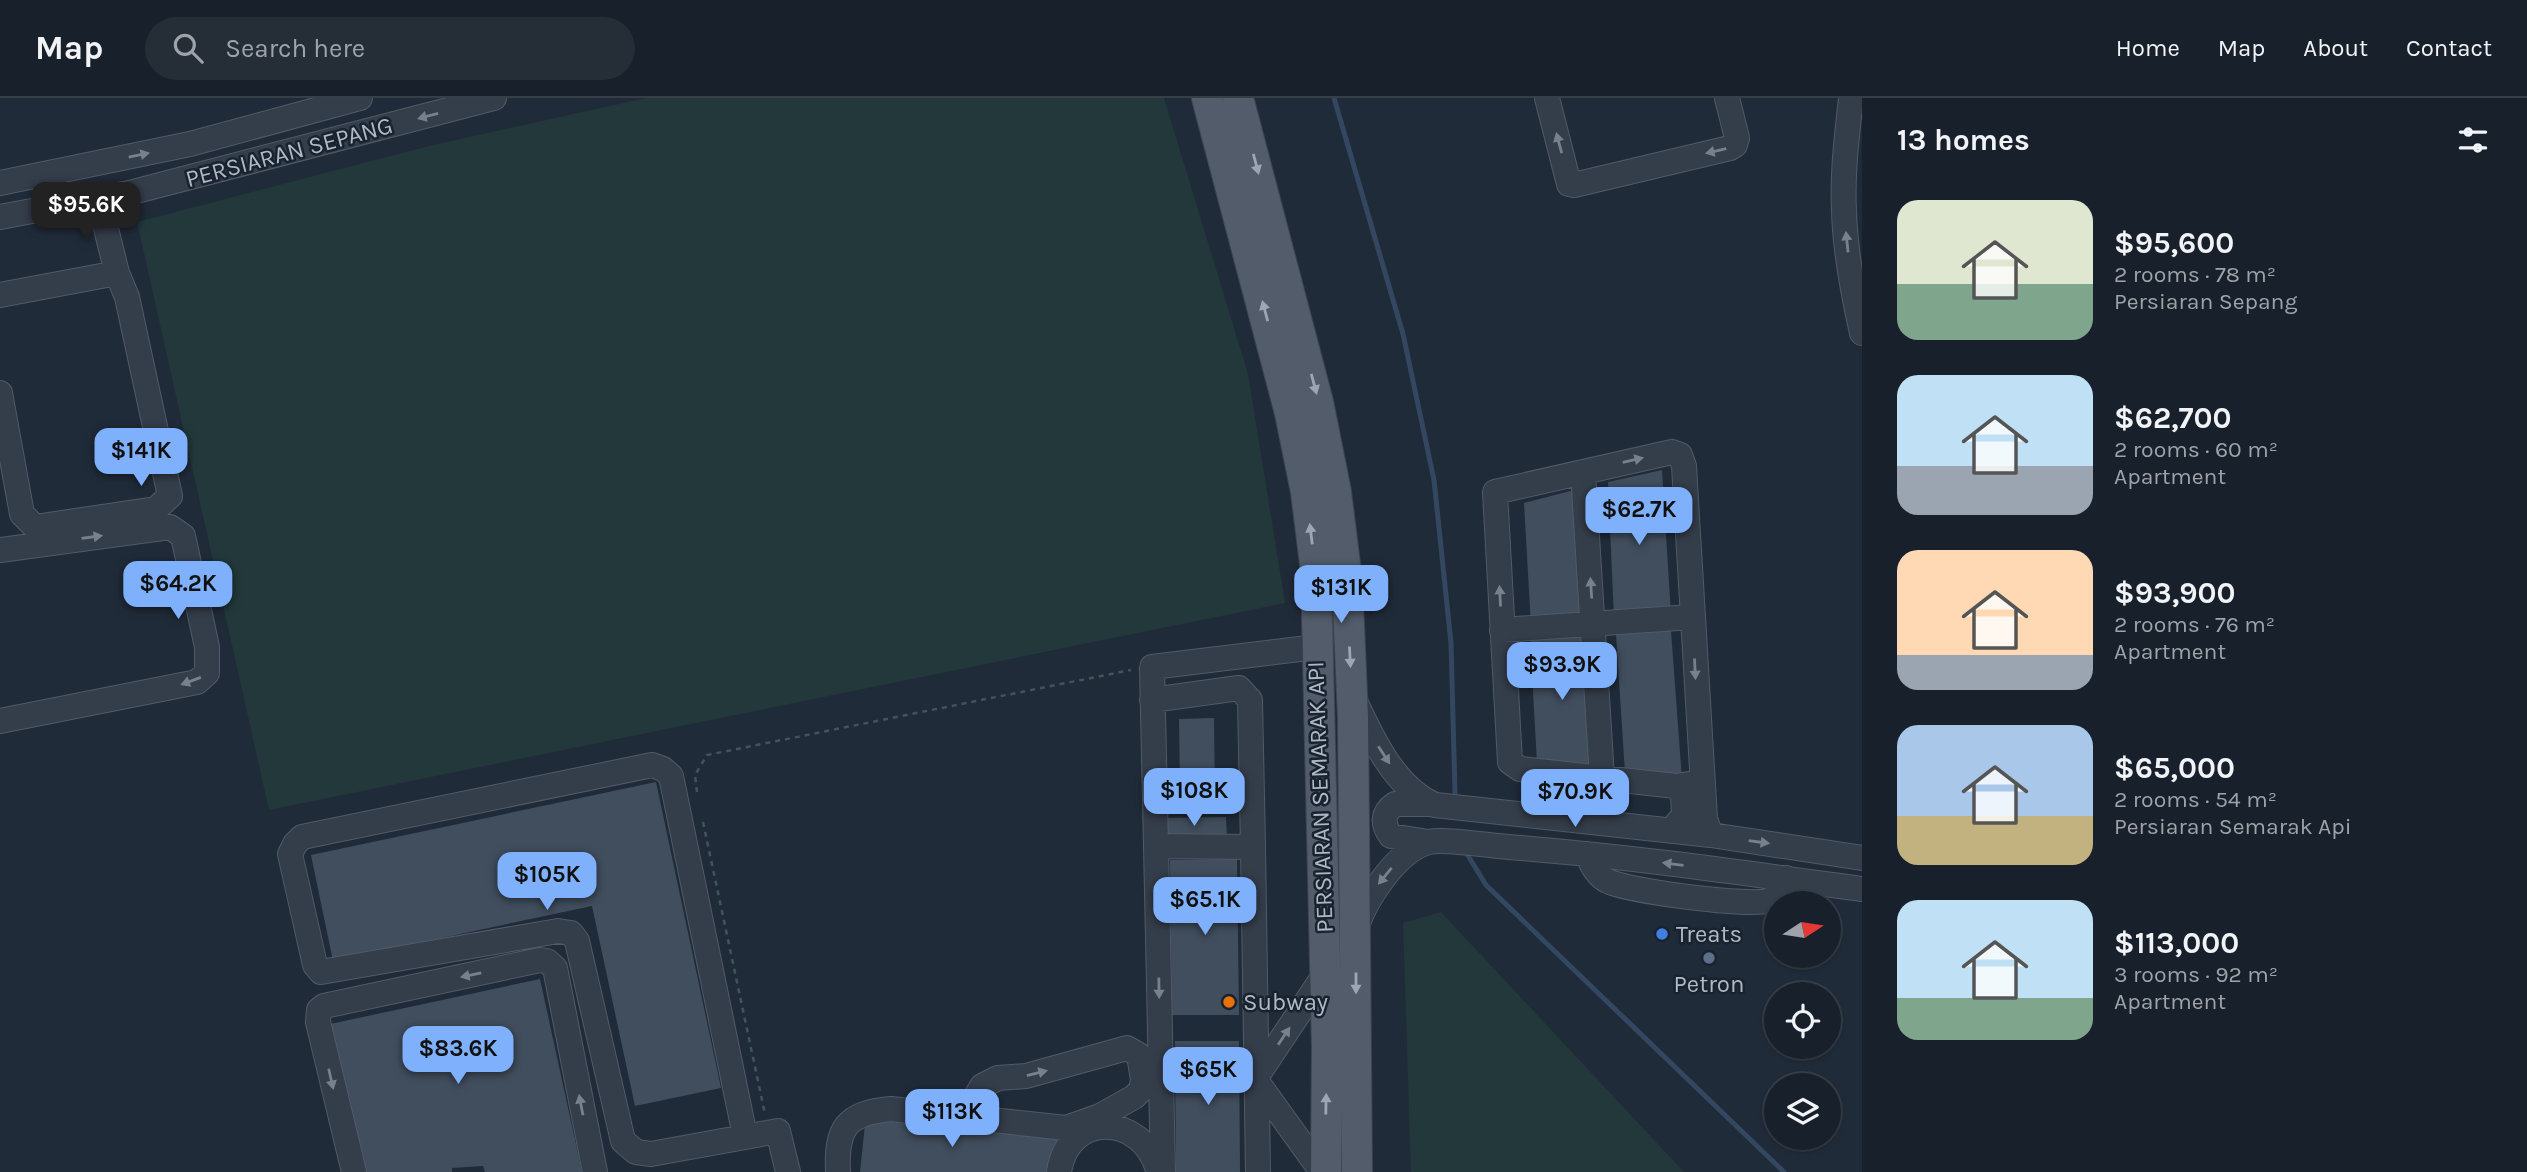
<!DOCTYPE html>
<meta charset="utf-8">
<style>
body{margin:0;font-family:Karla,sans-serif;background:#252d37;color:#f1f3f6;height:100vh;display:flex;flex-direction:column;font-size:26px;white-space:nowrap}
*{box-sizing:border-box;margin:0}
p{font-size:23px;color:#9fa3a9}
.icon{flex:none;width:38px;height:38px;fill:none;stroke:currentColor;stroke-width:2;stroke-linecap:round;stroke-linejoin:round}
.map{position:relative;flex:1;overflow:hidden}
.sheet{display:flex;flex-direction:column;background:#18202b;width:665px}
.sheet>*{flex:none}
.needle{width:46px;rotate:78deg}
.controls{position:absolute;left:1764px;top:793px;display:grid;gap:14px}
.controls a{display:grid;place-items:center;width:77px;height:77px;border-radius:50%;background:#18202b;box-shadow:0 2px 5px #0004,0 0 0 2px #363e47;font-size:35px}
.price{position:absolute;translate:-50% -60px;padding:0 16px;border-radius:14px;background:#7fb0fb;color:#111;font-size:23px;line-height:46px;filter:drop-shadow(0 2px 4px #0008)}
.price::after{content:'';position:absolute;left:50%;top:42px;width:21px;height:16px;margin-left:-10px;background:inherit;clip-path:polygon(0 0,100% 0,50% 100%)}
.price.current{background:#222;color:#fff}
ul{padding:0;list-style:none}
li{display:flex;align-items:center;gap:21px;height:175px;padding:0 35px}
li span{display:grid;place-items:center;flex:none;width:196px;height:140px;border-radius:21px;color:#555}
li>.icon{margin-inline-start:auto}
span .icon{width:84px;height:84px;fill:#fffc;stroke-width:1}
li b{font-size:30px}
h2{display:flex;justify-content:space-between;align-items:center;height:84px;padding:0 35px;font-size:30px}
header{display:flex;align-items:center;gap:42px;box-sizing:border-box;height:98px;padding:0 35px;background:#18202b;border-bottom:2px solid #363e47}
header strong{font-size:33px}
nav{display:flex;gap:38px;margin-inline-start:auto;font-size:24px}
.search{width:490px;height:63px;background:#252d37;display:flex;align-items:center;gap:18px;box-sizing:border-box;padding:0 24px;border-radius:38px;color:#9fa3a9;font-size:26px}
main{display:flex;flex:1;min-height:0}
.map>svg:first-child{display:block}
</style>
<header>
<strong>Map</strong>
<div class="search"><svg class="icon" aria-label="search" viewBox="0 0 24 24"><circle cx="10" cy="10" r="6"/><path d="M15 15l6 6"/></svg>Search here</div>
<nav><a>Home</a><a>Map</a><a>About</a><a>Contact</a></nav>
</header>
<main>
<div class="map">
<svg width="1862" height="1074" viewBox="0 0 1862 1074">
<rect width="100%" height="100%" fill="#202b39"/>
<path fill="#22383a" d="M646,0h518l84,276 37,229 -1016,207 -132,-588 292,-76z
M1441,814l243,260h-273l-8,-249z"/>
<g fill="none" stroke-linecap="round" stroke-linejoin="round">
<path stroke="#334761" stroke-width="5" d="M1334,0l69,236 31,146 17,163 4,150
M1467,756l19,31 298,287"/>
</g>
<path fill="#414e5e" d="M1662,372l9,145 -57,3 -6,-136z
M1578,391l8,133 -55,4 -7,-123z
M1671,533l11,148 -57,-6 -9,-139z
M1587,539l6,133 -56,-7 -7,-124z
M1214,620l1,80h-23l-12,-10 -1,-69z
M656,684l65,306 -86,18 -43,-200 -259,55 -22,-106z
M1226,719l1,22h-66l-1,-21z
M1237,761l2,156h-67l-2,-155z
M540,881l42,193h-97l-2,-6 -31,2v4h-89l-33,-148z
M1175,943h64l1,131h-64z
M866,1017l193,22 -3,35h-196z"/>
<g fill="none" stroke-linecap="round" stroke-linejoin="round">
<g stroke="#515b67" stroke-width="26">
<path id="minor" d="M1547,0l22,86 5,1 156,-37 5,-3 2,-7 -10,-40
M1851,0c-4,38 -9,75 -7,113 1,41 9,82 18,122
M0,85l190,-39 170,-46
M0,119l129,-24 365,-95
M0,197l117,-22
M0,295l22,121 13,13 121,-18 14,-13 -43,-199 -10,-24 -18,-73
M1583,374l19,306
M0,452l170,-23 13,9 24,111v26l-10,9 -197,39
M1502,532l190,-13
M1152,602l87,-12 11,12 3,147 -97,-1 -4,-179 164,-20
M1355,603c17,37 40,87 80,104l276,30 151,23
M1702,684l-26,4 -156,-17 -10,-7 -15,-270 177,-40 8,3 4,11 21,353 6,16
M1671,733l13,-16 -1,-20 -7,-9
M1428,744l-37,-6c-9,-12 -9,-23 4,-32h35
M1156,748l7,326
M1253,749l5,325
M1587,756c5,11 11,24 23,28 21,9 143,26 160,18 8,-4 12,-14 16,-22
M1356,830c10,-29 41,-78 73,-86 15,-4 62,4 80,5 118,9 236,26 353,42
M745,1038l-74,-360 -8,-7 -11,-4 -350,72 -7,7 -5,10 25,111 6,7 237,-41 13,2 6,8 46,200 13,11 15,2 127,-23 10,41
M354,1074l-36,-150 1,-12 5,-4 216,-46 7,1 8,7 40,204
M838,1074c-2,-44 8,-59 53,-63l175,19 34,-12 34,-19 7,-7 2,-10 -4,-25 -12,-7 -101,28 -28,2 -16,8 -18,31
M1059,1074c9,-61 83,-59 99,-2
M1322,1074l-67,-93 70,-105"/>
</g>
<g stroke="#3d4653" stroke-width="32">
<path id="major" d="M1207,0l83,315 16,79 10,80 11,476 -1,124
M1238,0l80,304 18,90 11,88 6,137 4,455"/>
</g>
<path stroke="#405558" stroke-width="2.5" stroke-dasharray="5 5" stroke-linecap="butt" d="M697,694l-2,-17 12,-20 424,-85
M703,724l62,292"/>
<use href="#minor" stroke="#343d4a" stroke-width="24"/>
<use href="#major" stroke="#525c6a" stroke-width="30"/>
</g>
<defs><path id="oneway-solid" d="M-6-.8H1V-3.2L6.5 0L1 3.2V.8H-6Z" transform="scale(1.75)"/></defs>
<g fill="#77818e">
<use href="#oneway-solid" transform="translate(428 18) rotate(165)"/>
<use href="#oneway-solid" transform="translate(1559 45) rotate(-105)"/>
<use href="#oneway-solid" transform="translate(1716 53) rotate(167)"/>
<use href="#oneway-solid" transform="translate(139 57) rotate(-12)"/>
<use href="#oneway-solid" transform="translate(1847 144) rotate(-96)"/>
<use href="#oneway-solid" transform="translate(1633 362) rotate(-13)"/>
<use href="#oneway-solid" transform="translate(92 439) rotate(-8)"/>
<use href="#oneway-solid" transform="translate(1591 490) rotate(-94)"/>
<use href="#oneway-solid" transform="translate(1500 498) rotate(-93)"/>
<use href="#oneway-solid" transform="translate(1695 571) rotate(87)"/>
<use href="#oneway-solid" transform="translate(191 583) rotate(160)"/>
<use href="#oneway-solid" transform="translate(1384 657) rotate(57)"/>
<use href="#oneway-solid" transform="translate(1759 744) rotate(8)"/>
<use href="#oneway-solid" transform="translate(1673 766) rotate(-173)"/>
<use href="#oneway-solid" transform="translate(1385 778) rotate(129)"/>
<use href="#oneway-solid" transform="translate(471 877) rotate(168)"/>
<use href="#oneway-solid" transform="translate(1159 890) rotate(89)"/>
<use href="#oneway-solid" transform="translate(1284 938) rotate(-56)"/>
<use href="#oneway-solid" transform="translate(1037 975) rotate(-14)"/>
<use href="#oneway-solid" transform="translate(331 981) rotate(77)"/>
<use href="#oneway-solid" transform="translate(581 1007) rotate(-101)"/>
</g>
<g fill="#9ca6b4">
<use href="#oneway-solid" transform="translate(1256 66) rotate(75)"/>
<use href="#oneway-solid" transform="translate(1265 213) rotate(-105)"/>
<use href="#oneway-solid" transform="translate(1314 286) rotate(75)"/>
<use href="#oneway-solid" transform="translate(1311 436) rotate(-97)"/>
<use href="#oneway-solid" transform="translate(1350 559) rotate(87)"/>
<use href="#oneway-solid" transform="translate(1356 885) rotate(90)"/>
<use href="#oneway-solid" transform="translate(1326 1006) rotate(-89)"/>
</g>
<circle fill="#3f7fe0" stroke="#19222e" stroke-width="2.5" cx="1662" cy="836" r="7"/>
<circle fill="#5c6f8a" stroke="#19222e" stroke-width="2.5" cx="1709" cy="860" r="7"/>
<circle fill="#e8710a" stroke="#19222e" stroke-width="2.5" cx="1229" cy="904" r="7"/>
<g text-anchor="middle" stroke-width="5" stroke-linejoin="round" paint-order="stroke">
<g font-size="24" fill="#aeb8c6" stroke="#19222e">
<text transform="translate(289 54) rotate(-15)" y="8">PERSIARAN SEPANG</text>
<text transform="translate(1320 699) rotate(-92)" y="8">PERSIARAN SEMARAK API</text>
</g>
<g font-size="24" fill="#aeb8c6" stroke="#19222e" text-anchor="start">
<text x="1676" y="844">Treats</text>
<text x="1709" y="894" text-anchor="middle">Petron</text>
<text x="1243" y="912">Subway</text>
</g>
</g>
</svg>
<div class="controls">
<a><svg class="needle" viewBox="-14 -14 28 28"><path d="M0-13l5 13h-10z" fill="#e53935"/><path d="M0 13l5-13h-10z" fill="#9fa3a9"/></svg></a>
<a><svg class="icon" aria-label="locate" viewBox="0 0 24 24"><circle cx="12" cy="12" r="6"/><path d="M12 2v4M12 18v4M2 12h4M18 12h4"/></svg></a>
<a><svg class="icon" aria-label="layers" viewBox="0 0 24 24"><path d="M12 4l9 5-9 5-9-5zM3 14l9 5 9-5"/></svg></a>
</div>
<b class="price current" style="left:86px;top:144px">$95.6K</b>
<b class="price" style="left:141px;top:390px">$141K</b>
<b class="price" style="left:1639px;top:449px">$62.7K</b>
<b class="price" style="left:178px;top:523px">$64.2K</b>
<b class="price" style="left:1341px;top:527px">$131K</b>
<b class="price" style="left:1562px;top:604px">$93.9K</b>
<b class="price" style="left:1194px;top:730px">$108K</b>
<b class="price" style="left:1575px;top:731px">$70.9K</b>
<b class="price" style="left:547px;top:814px">$105K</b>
<b class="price" style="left:1205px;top:839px">$65.1K</b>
<b class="price" style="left:458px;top:988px">$83.6K</b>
<b class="price" style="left:1208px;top:1009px">$65K</b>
<b class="price" style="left:952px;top:1051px">$113K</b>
</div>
<section class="sheet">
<h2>13 homes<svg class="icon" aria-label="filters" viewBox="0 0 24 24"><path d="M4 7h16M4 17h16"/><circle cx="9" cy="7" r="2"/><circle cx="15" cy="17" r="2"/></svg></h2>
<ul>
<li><span style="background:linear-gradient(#dfe7d0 60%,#7fa58c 0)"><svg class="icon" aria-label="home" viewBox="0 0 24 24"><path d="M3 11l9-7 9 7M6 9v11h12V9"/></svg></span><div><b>$95,600</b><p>2 rooms · 78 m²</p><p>Persiaran Sepang</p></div></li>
<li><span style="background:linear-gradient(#bfe0f5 65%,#9aa5b1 0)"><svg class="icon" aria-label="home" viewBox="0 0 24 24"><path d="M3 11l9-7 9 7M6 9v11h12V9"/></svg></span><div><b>$62,700</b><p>2 rooms · 60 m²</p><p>Apartment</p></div></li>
<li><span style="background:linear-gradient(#ffd9b3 75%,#9aa5b1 0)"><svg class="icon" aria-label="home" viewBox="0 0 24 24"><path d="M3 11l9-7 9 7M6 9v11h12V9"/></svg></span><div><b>$93,900</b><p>2 rooms · 76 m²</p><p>Apartment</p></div></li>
<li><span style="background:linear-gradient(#a9c7e8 65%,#c2b280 0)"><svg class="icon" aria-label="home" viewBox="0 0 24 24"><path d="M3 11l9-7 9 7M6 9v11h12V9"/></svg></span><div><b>$65,000</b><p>2 rooms · 54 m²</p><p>Persiaran Semarak Api</p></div></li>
<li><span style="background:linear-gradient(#bfe0f5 70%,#7fa58c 0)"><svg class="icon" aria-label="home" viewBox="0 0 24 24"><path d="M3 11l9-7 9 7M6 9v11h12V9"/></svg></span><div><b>$113,000</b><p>3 rooms · 92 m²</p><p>Apartment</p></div></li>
</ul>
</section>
</main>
